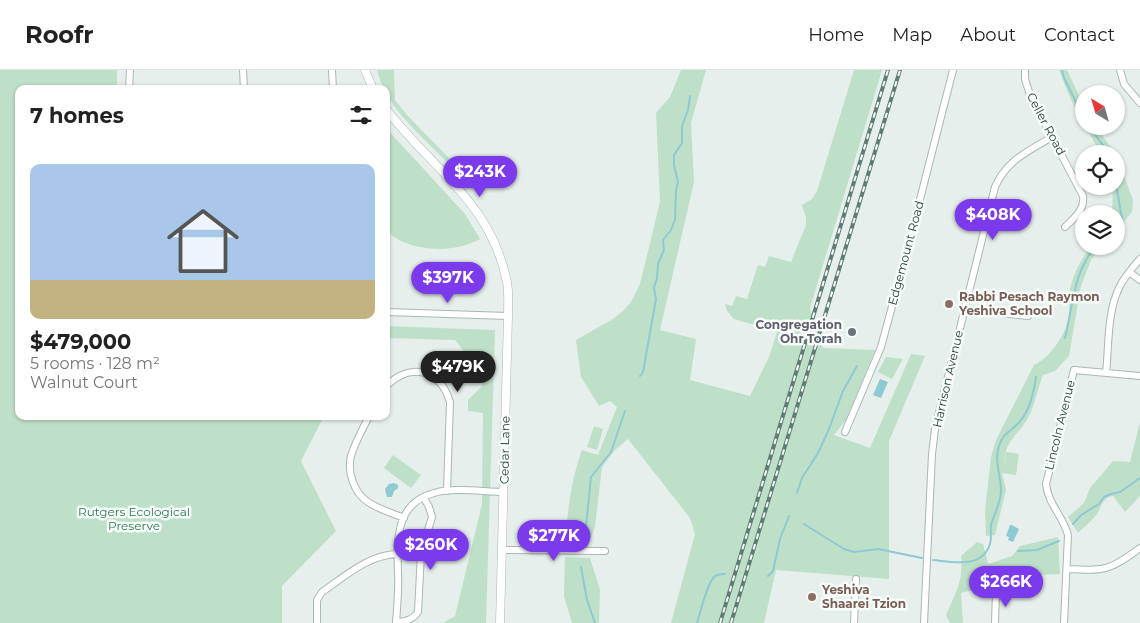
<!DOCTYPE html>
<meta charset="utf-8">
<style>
body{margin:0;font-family:Montserrat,sans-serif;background:#f2f2f2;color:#222;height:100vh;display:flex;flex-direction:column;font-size:19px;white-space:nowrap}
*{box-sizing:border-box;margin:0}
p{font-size:16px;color:#767676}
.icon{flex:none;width:28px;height:28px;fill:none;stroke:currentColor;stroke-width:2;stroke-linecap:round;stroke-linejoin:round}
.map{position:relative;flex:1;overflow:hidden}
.panel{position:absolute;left:15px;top:15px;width:375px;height:335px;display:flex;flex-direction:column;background:#fff;border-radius:10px;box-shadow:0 1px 4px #0004}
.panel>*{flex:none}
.needle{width:32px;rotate:323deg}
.fabs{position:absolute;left:1075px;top:15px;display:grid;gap:10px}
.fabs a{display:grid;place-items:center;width:50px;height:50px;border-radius:50%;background:#fff;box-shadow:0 1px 4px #0004;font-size:25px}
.price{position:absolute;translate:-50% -42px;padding:0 11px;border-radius:18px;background:#7c3aed;color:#fff;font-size:16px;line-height:32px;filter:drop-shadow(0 1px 2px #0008)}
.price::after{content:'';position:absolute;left:50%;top:30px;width:15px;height:11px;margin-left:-8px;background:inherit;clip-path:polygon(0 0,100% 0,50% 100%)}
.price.selected{background:#222;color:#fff}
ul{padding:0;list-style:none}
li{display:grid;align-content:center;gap:10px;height:265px;padding:0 15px}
li span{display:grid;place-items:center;height:155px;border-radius:10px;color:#555}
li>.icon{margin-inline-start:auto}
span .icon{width:90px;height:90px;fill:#fffc;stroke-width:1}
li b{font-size:21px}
h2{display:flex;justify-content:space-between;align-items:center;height:60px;padding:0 15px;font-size:21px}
header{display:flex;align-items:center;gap:30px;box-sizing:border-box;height:70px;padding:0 25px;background:#fff;border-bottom:1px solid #e0e0e0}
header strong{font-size:24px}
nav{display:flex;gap:28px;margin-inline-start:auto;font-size:18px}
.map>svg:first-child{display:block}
</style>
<header>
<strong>Roofr</strong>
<nav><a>Home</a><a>Map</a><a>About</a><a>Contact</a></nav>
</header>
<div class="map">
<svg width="1140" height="553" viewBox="0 0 1140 553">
<rect width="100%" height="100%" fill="#e6efeb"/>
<path fill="#bfe0c8" d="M0,0h117v19h-98v327h305l-23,45 35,70 -54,55v37h-282z
M377,0h17l1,30 12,15 45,46v3l-2,1c-27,-28 -64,-57 -73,-95z
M681,0h25l-15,53 3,59 -34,148 36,9 -6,41 60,16 19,-39 8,-25 -43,-13 -7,-8 -2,-7 7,2 4,-10 11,3 11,-34 7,2 4,-11 22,6 15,-37v-7l-4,-13 10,-6 5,-8 37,-121h28l-72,238 13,40 52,2 -29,70 -12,15 36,13 41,-94 14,2 -36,85v138l-113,-9 -12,53h-93l24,-89 -5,-16 -62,-79 -13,11 -13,17 -7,60 -8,20 -22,-1c2,-32 6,-66 17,-96l16,5 19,-48 -7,-6 -11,5 -18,-29 -5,-37 37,-21 11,-9 7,-8 9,-18 20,-82 -4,-89 14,-16z
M1059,0h8l17,36v18l-13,-24z
M1085,56h10l21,28h-15z
M386,58l79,86 15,25c-23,13 -57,13 -81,1 -5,-2 -9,-7 -13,-10z
M1116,84l17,46 -1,12 -16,20v-18h-4l1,-28h3z
M1091,176h10l-10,14 -10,26 -12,70 -14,15 -12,4c-5,13 -8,29 -14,41 -10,20 -24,22 -25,48l2,-12 13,2 -3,21 -14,-2 4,17 -11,45 -9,1 -1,-25 6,-54 5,-17 38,-75c16,-7 33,-32 35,-50 1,-9 -1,-18 1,-27 4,-15 11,-29 21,-42z
M386,256l109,4 -9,293h-43l12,-7 27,-112 1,-91 -15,-2v-11l14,-14 3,-8 -30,-38 -69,-2z
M886,287l17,2 -11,20 -14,-7z
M1140,352v74l-15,16 -12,-16c-11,2 -11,10 -16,18 -5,7 -13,13 -19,19l-10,-16 16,-14 6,-15 23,-27 17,1z
M594,356l9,3 -6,21 -10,-3z
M393,385l28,20 -10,13 -27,-20z
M1058,467l2,37 -26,1 -2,21 -7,2v-23l-18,3 -18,8 -28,7 2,30h-13l-4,-8c9,-21 18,-35 15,-59l16,-14 6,2 5,20 24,-8 8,-10z
M565,487l25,1 10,32 -1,33h-27l-8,-27z"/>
<path fill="#8ec9d4" d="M880,309l8,3 -7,16 -8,-3z
M394,413l4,2v3l-4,3 -2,6h-5l-2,-8 4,-5z
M1010,455h2l7,4 -6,13 -5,-2 1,-3 -3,-1z"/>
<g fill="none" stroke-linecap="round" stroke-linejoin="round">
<path stroke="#8ec9d4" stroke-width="2" d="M1062,0l2,8 20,40
M1088,56l19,24 2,4
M1116,114l6,35 -6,8
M1065,268c8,-32 8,-66 31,-92
M640,306l3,-4 13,-73 -2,-11 3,-10 1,-14 6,-14 -1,-10 8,-10 4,-10 1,-30 2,-8 -4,-17v-10l8,-12v-17l6,-16 2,-14
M797,423l5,-15 16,-25 11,-24 14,-38 14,-25
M804,454l40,25 10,3 24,-3 44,9
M1073,454l8,-9 18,-11 5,-7 7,-3 9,-2 20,-14
M586,456l5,-49 20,-25 14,-41
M1018,481l19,-1 22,-9
M933,490c21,2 49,9 57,-16 2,-6 0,-13 1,-19 3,-11 10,-23 10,-34 0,-16 -7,-29 -2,-45 4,-14 14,-15 22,-26 9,-11 13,-29 15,-43
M581,497l6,33 8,23
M768,506l5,-5 7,-32 9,-23
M697,553c4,-12 9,-37 17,-46 3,-3 7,-3 11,-3"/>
<g stroke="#a8b8b2" stroke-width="8">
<path id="minor" d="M243,0l1,19
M332,0l1,19
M1025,0v9l5,16 53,101c2,14 -9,22 -18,31
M1120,0l4,14 16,19
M129,19l1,-19
M1129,202l11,8
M964,239l64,7
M386,242l122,4
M1106,303c3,-27 1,-60 13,-85 5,-11 13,-20 21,-29
M386,316c25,-24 54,-17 64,16l-3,89
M369,346c-6,13 -14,26 -18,40 -4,16 3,37 17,46 10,7 24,11 36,16
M845,362l36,-85 22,-81 50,-196
M502,480l103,1
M1067,499c38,2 42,2 73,-21
M396,552c9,0 17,-2 22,-10l3,-59 11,-36 -3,-10 -5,-9
M317,553v-23l5,-8c22,-15 46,-37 75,-38
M396,553c1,-16 3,-34 2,-50 -1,-32 -3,-70 36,-80 20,-6 49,-1 70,-1
M854,553l2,-44
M924,553l8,-169 3,-25 60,-242c11,-26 33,-36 57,-50
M995,553l1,-31
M1064,553l4,-88c-5,-19 -20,-31 -22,-51l28,-114 66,6"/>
</g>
<g stroke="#a8b8b2" stroke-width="9">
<path id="tertiary" d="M365,0l8,19
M386,39c46,60 105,93 121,173 2,11 1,23 1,34l-8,307"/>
</g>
<use href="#minor" stroke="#fff" stroke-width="6"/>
<use href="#tertiary" stroke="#fff" stroke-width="8"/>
<g stroke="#5f7d75" stroke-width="4">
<path id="rail" d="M720,553l168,-553
M731,553l169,-553"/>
</g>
<use href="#rail" stroke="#f7fbf9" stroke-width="2" stroke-dasharray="5.5" stroke-linecap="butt"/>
</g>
<g fill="#8d6e63" stroke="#f7fbf9" stroke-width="2">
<circle cx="949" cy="234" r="5"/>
<circle cx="812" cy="527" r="5"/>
</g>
<circle fill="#6b7280" stroke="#f7fbf9" stroke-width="2" cx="852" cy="262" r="5"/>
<g text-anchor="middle" stroke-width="5" stroke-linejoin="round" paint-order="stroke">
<g font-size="12" fill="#24423a" stroke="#f7fbf9">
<text transform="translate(1046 54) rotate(62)" y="4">Celler Road</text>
<text transform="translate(906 183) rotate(-75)" y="4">Edgemount Road</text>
<text transform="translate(948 309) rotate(-77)" y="4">Harrison Avenue</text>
<text transform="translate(1060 355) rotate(-76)" y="4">Lincoln Avenue</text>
<text transform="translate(505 380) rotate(-89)" y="4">Cedar Lane</text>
</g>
<g font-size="12" font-weight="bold" fill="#785e54" stroke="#f7fbf9" text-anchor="start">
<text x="959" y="231">Rabbi Pesach Raymon<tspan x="959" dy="14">Yeshiva School</tspan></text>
<text x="822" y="524">Yeshiva<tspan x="822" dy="14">Shaarei Tzion</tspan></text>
</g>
<g font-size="12" font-weight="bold" fill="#5b616d" stroke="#f7fbf9" text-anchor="end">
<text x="842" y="259">Congregation<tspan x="842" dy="14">Ohr Torah</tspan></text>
</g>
<g font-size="12" fill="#2d7a4b" stroke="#f7fbf9">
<text x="134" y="446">Rutgers Ecological<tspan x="134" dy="14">Preserve</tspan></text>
</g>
</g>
</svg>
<div class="fabs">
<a><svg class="needle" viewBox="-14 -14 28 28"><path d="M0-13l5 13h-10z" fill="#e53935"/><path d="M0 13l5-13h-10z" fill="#767676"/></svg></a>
<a><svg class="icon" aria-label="locate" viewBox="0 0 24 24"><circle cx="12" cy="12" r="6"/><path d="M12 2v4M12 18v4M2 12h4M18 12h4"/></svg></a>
<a><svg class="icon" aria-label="layers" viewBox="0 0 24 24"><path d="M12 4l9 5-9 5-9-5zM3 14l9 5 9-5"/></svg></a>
</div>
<b class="price" style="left:480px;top:128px">$243K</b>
<b class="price" style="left:993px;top:171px">$408K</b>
<b class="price" style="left:448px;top:234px">$397K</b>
<b class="price selected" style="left:458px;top:323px">$479K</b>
<b class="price" style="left:554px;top:492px">$277K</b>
<b class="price" style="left:431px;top:501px">$260K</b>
<b class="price" style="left:1006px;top:538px">$266K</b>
<section class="panel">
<h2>7 homes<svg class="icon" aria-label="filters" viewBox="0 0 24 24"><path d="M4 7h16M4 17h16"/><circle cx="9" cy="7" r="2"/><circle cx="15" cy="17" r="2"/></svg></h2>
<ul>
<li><span style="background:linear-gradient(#a9c7e8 75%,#c2b280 0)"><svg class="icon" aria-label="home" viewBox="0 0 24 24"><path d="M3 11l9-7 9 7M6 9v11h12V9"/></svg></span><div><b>$479,000</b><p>5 rooms · 128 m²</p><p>Walnut Court</p></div></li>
</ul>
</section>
</div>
